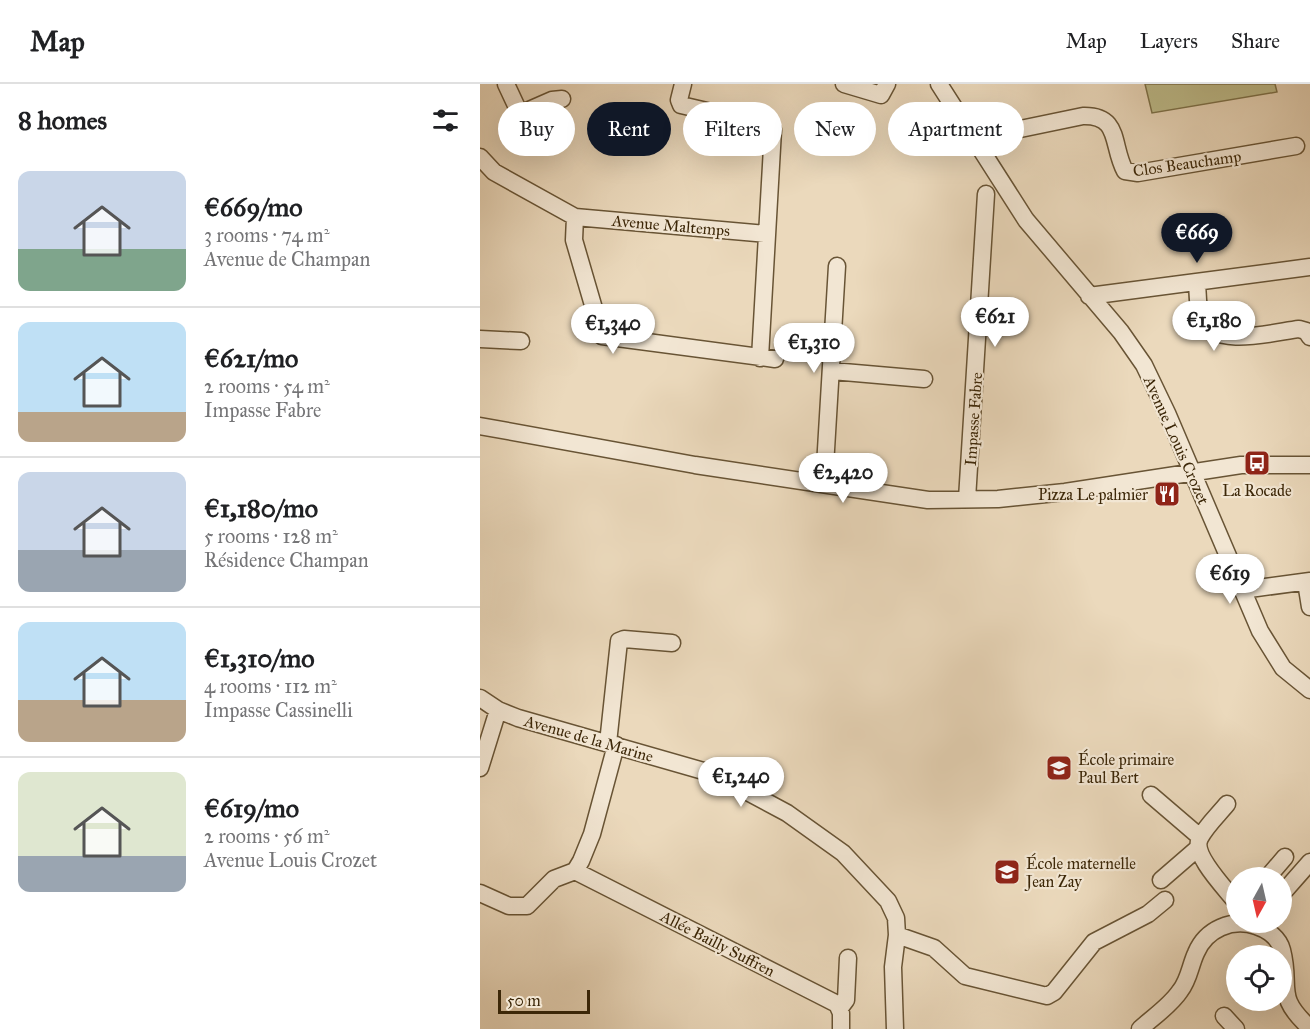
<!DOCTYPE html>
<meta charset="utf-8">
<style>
body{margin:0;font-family:"IM FELL Great Primer",serif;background:#f6f6f6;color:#202124;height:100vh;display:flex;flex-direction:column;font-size:22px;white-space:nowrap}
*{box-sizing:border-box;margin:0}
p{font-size:20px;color:#757577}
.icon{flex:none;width:33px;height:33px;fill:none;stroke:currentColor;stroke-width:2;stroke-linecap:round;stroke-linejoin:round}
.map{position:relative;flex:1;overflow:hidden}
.drawer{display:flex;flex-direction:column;background:#fff;width:480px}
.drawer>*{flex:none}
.hud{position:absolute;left:18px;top:18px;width:570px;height:54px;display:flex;gap:12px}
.needle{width:39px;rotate:188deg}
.buttons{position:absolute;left:746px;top:783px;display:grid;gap:12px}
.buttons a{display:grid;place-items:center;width:66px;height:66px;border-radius:50%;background:#fff;box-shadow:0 6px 24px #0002;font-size:30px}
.scale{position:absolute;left:18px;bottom:15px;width:92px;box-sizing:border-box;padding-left:6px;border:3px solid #3c2708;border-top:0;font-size:16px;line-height:21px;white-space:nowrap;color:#3c2708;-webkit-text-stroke:4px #f2e6d3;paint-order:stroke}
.price{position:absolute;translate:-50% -51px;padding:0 14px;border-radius:21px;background:#fff;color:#222;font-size:20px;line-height:39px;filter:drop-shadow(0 2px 3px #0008)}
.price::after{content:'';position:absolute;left:50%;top:36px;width:18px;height:14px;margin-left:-9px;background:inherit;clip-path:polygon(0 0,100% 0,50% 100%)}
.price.on{background:#111827;color:#fff}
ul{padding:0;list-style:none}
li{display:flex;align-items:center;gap:18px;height:150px;padding:0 18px}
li+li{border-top:2px solid #e0e0e0}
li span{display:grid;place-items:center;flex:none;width:168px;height:120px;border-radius:12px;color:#555}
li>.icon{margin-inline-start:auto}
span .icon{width:72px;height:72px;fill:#fffc;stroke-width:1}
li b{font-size:26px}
h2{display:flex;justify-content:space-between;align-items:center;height:72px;padding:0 18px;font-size:26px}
.pill{padding:0 21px;border-radius:27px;background:#fff;box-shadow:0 6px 24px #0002;font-size:21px;line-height:54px}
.pill.on{background:#111827;color:#fff}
header{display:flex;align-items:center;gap:36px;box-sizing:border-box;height:84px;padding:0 30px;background:#fff;border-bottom:2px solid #e0e0e0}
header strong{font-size:28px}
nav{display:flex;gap:33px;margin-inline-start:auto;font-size:21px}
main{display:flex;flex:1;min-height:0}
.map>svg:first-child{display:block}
</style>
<header>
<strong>Map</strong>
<nav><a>Map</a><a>Layers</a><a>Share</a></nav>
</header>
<main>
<section class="drawer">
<h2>8 homes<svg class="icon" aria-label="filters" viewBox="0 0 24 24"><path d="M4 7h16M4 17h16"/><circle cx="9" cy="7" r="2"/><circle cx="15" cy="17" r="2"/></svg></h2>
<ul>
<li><span style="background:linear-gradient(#c9d6e8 65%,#7fa58c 0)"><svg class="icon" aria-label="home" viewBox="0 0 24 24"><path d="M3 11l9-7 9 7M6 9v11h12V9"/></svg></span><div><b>€669/mo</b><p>3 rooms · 74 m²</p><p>Avenue de Champan</p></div></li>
<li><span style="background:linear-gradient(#bfe0f5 75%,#b9a48a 0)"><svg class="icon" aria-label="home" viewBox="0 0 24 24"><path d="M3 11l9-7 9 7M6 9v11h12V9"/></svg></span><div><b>€621/mo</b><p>2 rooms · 54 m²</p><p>Impasse Fabre</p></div></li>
<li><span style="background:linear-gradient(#c9d6e8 65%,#9aa5b1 0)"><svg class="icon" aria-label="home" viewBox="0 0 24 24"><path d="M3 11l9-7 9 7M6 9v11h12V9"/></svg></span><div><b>€1,180/mo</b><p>5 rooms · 128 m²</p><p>Résidence Champan</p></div></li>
<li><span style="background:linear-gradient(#bfe0f5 65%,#b9a48a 0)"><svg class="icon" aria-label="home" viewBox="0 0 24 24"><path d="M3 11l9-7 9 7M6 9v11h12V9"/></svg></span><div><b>€1,310/mo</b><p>4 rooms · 112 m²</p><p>Impasse Cassinelli</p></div></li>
<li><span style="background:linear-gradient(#dfe7d0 70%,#9aa5b1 0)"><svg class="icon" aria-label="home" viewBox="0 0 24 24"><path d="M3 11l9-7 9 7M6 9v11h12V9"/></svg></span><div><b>€619/mo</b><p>2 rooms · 56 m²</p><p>Avenue Louis Crozet</p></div></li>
</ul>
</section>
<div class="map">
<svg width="830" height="945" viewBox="0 0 830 945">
<rect width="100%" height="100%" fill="#ebd9bc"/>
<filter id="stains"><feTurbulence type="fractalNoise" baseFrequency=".00333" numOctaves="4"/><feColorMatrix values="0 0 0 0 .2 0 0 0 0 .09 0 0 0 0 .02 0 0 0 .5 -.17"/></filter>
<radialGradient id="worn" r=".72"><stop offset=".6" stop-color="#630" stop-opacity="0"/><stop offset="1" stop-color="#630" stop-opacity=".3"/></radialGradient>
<path fill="#bebd8c" stroke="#7d724a" stroke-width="1.5" d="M665,0h130l2,8 -125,21z"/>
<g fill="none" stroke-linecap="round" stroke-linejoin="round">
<g stroke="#685435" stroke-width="19">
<path id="minor" d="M26,0l14,30 32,-14 10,-1
M203,0l-4,16 2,5 90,21 2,4 -13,228
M364,0l37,11 6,-11
M459,0l87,136 95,112 23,33 23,48 93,218 23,37 27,22
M496,59l15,-8 92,-19c38,-1 28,29 42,55l13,2 158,-27
M0,73l14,15 81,45
M95,133l-1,23 28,96 173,23
M95,133l191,17
M717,198c1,12 0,27 5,37 12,30 72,13 97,10l7,2 4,6
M609,212l221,-29
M0,255l41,2
M352,287l92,8
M0,342l215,39 233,35 70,-1 67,-7 176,-27h69
M344,399l13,-217
M487,415l19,-305
M826,498l4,25
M762,506l68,-9
M0,614l18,12 20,8 196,56 73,39 56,40 45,48 8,17 1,17 -4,32 2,62
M128,659l11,-102 5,-2 48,4
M0,684l18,-58
M671,711l49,42
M747,720c-9,11 -21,22 -27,34 -9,16 26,51 36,64
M95,787l262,133 4,9v16
M787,794l18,-21
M681,796l37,-32
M0,809l29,13h18l27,-27 21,-8 6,-10 11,-27 24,-89
M801,811l29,-33
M417,851l37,13 31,28 82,20 7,-4 40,-50 54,-28 17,-14
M360,924l6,-8 2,-42
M744,932l12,13
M660,945c13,-12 30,-23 40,-38 9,-11 10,-25 16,-38 10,-24 36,-35 60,-27 12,4 23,12 26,24 10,39 -8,45 28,78"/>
</g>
<use href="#minor" stroke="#f2e6d3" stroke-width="16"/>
</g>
<defs>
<g id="bus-square" transform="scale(1.35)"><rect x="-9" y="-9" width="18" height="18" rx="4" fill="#8f2418" stroke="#f2e6d3"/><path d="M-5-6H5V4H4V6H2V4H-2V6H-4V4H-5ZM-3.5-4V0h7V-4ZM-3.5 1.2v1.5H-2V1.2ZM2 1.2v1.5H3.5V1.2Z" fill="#fff"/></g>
<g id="restaurant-square" transform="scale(1.35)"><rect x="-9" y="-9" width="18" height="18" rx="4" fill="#8f2418" stroke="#f2e6d3"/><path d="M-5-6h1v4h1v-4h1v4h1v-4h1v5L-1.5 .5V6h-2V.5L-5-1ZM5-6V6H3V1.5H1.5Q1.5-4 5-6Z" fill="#fff"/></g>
<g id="school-square" transform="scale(1.35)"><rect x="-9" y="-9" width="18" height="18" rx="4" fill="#8f2418" stroke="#f2e6d3"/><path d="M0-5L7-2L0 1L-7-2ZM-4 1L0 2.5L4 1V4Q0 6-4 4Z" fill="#fff"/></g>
</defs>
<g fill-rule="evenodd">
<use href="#bus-square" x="777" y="379"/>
<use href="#restaurant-square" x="687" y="410"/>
<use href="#school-square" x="579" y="684"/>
<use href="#school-square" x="527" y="788"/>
</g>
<g text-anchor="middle" stroke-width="4.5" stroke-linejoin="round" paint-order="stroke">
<g font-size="16" fill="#3c2708" stroke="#f2e6d3">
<text transform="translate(707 79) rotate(-8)" y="6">Clos Beauchamp</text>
<text transform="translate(191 141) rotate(5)" y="6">Avenue Maltemps</text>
<text transform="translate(493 335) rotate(-86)" y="6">Impasse Fabre</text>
<text transform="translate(697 356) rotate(66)" y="6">Avenue Louis Crozet</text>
<text transform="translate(109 654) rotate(16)" y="6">Avenue de la Marine</text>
<text transform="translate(238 859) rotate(27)" y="6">Allée Bailly Suffren</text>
</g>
<g font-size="16" fill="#3c2708" stroke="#f2e6d3" text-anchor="start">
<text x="777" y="412" text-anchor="middle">La Rocade</text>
<text x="668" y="416" text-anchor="end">Pizza Le palmier</text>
<text x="598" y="681">École primaire<tspan x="598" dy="18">Paul Bert</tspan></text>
<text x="546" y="785">École maternelle<tspan x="546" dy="18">Jean Zay</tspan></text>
</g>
</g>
<rect width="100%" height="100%" filter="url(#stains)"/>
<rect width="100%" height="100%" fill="url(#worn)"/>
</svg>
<div class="buttons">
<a><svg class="needle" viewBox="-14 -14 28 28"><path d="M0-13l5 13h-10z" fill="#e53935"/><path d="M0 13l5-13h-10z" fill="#757577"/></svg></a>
<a><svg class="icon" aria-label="locate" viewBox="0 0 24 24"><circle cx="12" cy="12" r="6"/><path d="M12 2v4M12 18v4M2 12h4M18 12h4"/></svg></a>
</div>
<div class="scale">50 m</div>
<b class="price on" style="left:717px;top:180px">€669</b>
<b class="price" style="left:515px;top:264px">€621</b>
<b class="price" style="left:734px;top:268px">€1,180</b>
<b class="price" style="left:133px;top:271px">€1,340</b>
<b class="price" style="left:334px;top:290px">€1,310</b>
<b class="price" style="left:363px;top:420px">€2,420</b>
<b class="price" style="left:750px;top:521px">€619</b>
<b class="price" style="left:261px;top:724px">€1,240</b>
<div class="hud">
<a class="pill">Buy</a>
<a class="pill on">Rent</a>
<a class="pill">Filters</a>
<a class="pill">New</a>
<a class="pill">Apartment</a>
</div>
</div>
</main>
